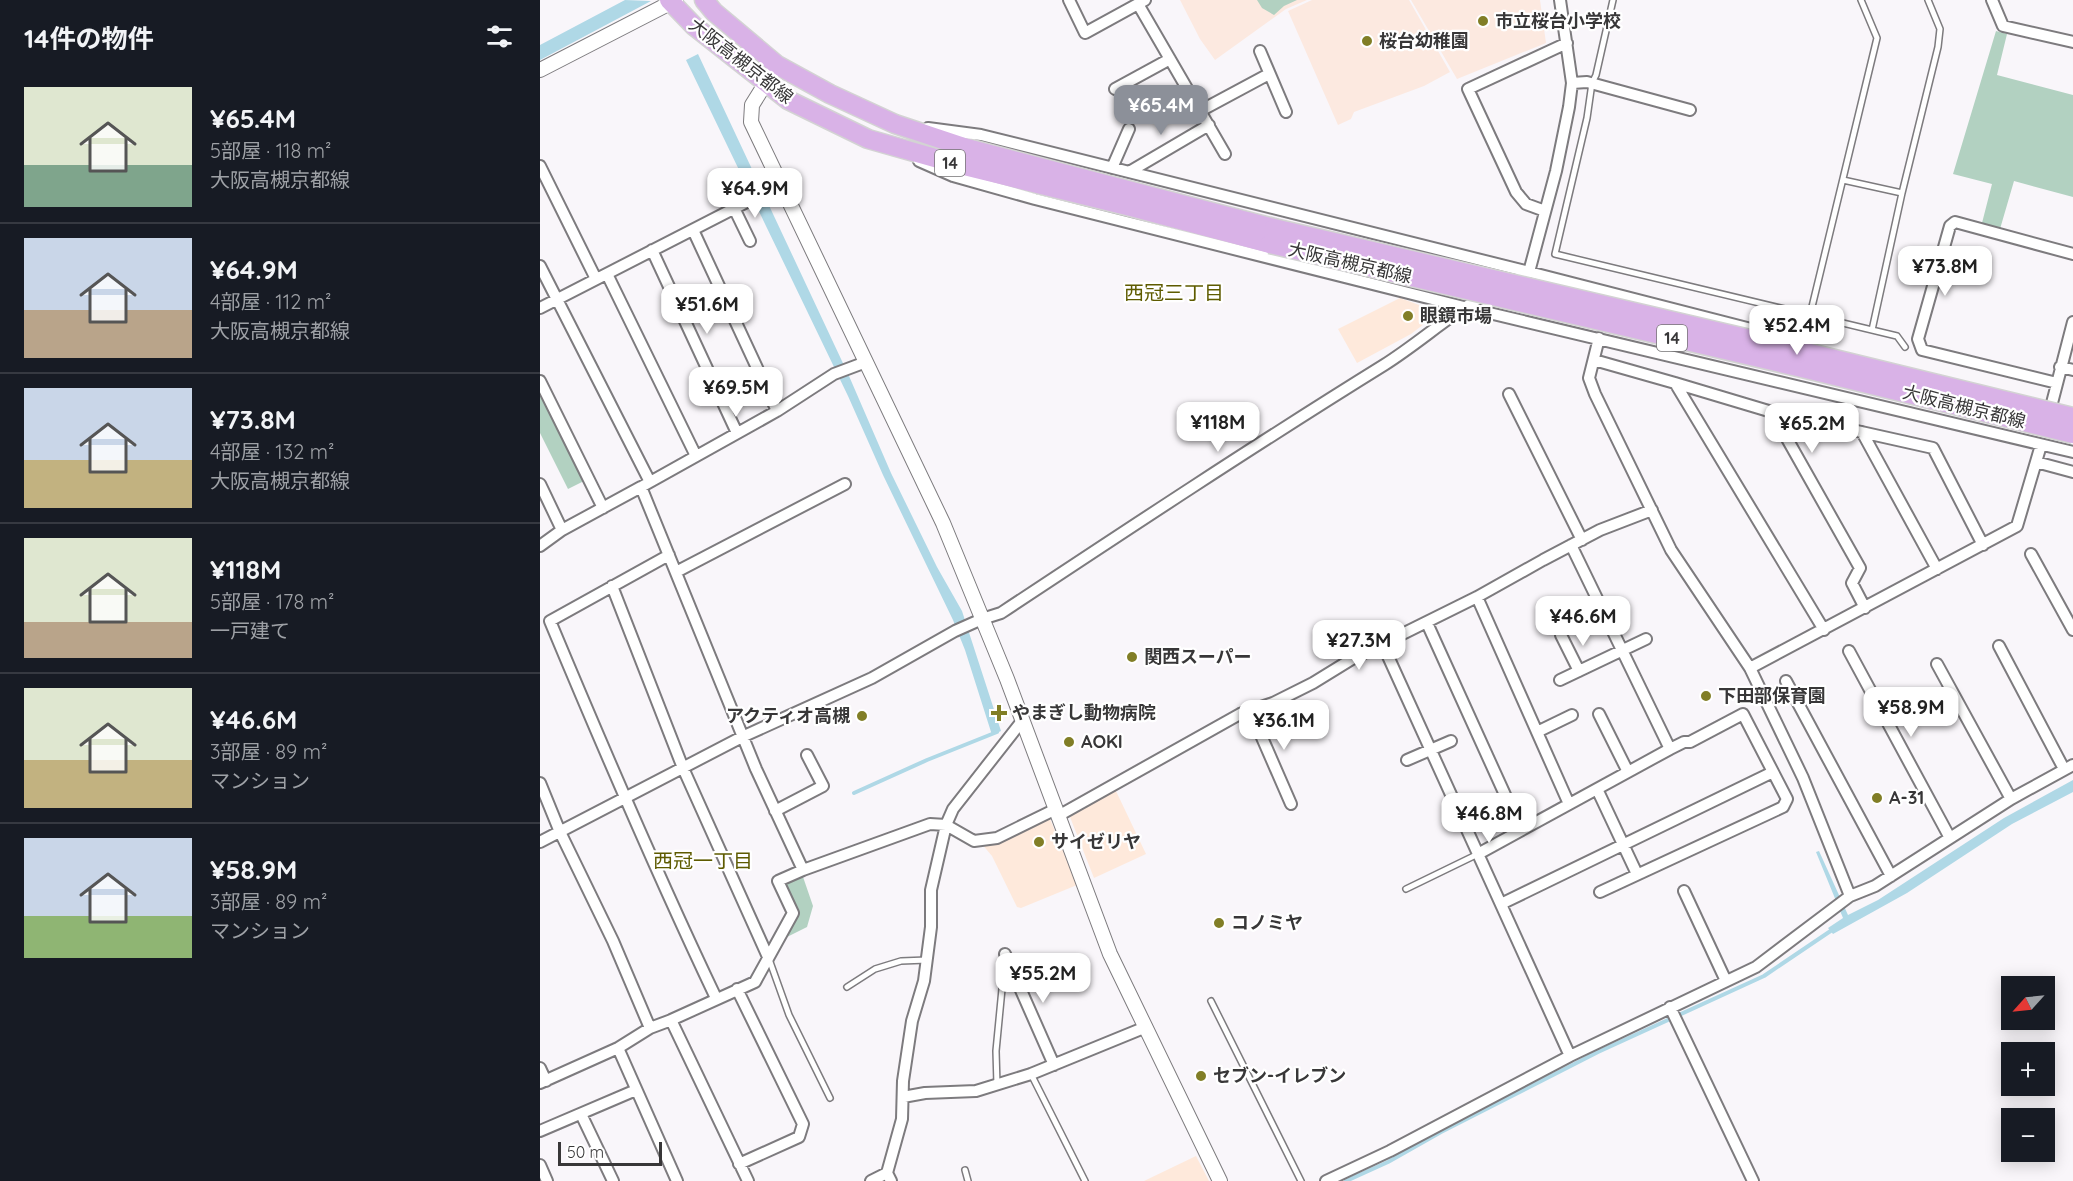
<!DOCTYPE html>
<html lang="ja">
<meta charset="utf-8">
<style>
body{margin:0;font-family:Quicksand,"Noto Sans JP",sans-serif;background:#242831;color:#f1f3f6;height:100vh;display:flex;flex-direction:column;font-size:22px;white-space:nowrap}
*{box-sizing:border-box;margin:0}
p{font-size:20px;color:#9ea1a6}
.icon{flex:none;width:33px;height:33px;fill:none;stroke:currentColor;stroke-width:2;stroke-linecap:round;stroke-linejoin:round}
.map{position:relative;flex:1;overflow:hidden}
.details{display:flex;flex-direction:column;background:#171b24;width:540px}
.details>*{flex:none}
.needle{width:39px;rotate:243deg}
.controls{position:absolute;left:1461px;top:976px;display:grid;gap:12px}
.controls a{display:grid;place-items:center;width:54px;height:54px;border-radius:0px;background:#171b24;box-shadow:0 3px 15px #0003;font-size:30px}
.scale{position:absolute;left:18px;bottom:15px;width:104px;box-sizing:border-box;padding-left:6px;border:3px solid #383738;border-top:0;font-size:16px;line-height:21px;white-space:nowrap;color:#383738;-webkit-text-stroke:4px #fff;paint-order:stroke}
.price{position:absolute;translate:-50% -51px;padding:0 14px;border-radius:12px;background:#fff;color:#222;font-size:20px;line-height:39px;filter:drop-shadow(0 2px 3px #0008)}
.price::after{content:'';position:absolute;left:50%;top:36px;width:18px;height:14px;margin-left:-9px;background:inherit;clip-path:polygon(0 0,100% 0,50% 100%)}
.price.on{background:#8c9099;color:#fff}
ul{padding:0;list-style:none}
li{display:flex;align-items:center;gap:18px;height:150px;padding:0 24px}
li+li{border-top:2px solid #363941}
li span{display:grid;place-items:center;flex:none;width:168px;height:120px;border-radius:0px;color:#555}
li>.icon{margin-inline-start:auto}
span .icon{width:72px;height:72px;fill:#fffc;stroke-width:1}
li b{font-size:26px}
h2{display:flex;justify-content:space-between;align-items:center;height:72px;padding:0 24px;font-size:26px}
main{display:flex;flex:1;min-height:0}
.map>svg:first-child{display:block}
</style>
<main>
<section class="details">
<h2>14件の物件<svg class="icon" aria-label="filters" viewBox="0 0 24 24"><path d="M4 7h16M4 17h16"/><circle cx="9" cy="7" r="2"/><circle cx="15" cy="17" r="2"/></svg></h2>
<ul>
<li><span style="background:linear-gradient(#dfe7d0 65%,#7fa58c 0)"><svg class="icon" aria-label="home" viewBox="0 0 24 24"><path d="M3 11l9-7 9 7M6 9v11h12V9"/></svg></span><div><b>¥65.4M</b><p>5部屋 · 118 m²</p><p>大阪高槻京都線</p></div></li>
<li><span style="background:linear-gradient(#c9d6e8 60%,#b9a48a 0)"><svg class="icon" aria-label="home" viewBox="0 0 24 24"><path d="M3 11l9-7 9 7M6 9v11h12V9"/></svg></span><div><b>¥64.9M</b><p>4部屋 · 112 m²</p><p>大阪高槻京都線</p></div></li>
<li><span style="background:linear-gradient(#c9d6e8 60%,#c2b280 0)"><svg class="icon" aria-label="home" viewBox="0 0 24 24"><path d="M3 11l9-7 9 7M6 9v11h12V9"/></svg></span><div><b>¥73.8M</b><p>4部屋 · 132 m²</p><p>大阪高槻京都線</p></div></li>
<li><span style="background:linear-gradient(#dfe7d0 70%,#b9a48a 0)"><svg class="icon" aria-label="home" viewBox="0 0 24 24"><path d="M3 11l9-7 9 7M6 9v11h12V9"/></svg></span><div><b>¥118M</b><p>5部屋 · 178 m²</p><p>一戸建て</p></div></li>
<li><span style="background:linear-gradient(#dfe7d0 60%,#c2b280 0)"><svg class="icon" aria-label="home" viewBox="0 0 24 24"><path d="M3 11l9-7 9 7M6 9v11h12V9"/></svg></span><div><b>¥46.6M</b><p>3部屋 · 89 m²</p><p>マンション</p></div></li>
<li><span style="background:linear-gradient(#c9d6e8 65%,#8fb573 0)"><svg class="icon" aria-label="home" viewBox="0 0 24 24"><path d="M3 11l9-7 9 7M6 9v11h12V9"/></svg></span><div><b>¥58.9M</b><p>3部屋 · 89 m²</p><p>マンション</p></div></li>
</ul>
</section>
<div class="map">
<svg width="1533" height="1181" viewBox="0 0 1533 1181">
<rect width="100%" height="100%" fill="#f9f6fa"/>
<path fill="#fee9db" d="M860,298l22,8 2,18 -13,10 -54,29 -19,-34z
M575,789l31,65 -52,24 -24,-61 6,-8z
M506,818l4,1 27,66 -56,23 -4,-1 -25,-51 -11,-13z
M656,1156l13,25h-65z"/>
<path fill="#fce9e0" d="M640,0h127l-21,9 -71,51 -15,-21z
M772,0h97l41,72 -26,14 -70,26 -3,7 -13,6 -50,-114z
M871,0h129l6,43 -89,36z"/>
<path fill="#b2d1c1" d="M717,0h40l-13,6 -10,9 -12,-7z
M1456,31l11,3 -10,41 76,20v102l-59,-16 -14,48 -18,-6 10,-39 -39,-10z
M2,392l44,88 -18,9 -28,-56v-39z
M262,874l11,32 -6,21 -20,10 10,-28 -13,-27z"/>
<path fill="#afd8e6" d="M85,0l26,1 -111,59v-15z
M158,54l151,322 42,97 46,94 25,44 39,120 -9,4 -27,-85 -12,-30 -70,-145 -35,-79 -162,-336z
M1533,780v12l-61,32 -105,69 -74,41 -5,-6 15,-10 -27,-66 3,-1 29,64 30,-15 126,-82z"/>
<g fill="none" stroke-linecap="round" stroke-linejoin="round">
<path stroke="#afd8e6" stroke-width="4" d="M314,793l73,-33 70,-28
M806,1181l42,-19 53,-30 157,-80 166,-76 71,-48"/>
<g stroke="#7d7b7e" stroke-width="8">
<path id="service" d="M1073,0l-17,75 -4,8 -5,35 -32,136 342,82 8,11
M1303,180l59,13
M1270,315l67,-277 -16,-38
M1332,330l30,-137 36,-146 2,-18 -12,-29
M866,889l72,-35
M229,959l20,56 41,83
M307,987l28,-18 26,-8 26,-1
M671,1001l90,180
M491,1074l54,107
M457,1085l-1,-34 9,-93
M425,1170l3,11"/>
</g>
<g stroke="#7d7b7e" stroke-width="14">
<path id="minor" d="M529,0l16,33 60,-33
M1452,0l11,26 70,16
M598,4l87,150
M720,51l26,61
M1032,83l15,-1 103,28
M575,89l55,-30
M660,111l69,-37
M388,128l53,7 548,137 261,67
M379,161l34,15 82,23 429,108 609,145
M0,166l56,113
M572,168l17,-39
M589,172l80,-47
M194,208l16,33
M1005,211l-19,-7 -10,-12 -48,-103 99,-46
M153,230l84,181
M112,250l85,183
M0,266l110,216 -9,5 115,282 47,101
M67,274l89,182
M969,282l20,-10 27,-101 13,-64 3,-24 -12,-83
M0,308l240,-123
M1059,338l-10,40 6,16 76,156 79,118 53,110 47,118
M1054,360l81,23 149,247
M1520,367l13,3
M0,381l63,127
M1135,383l97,29 88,156 -8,15 13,25
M1517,383l-135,-33 -4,-11 32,-113 5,-4 118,32
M969,394l73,146
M1512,403l21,-81
M1232,412l161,36 50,97
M1322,432l75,137
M1496,462l37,10
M110,482l127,-71 57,-37 32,-12
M0,484l22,46
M1031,545l99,204
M0,546l22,-16 79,-43
M1491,554l42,76
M129,555l-119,66c53,127 107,253 166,377
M136,572l169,-88
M72,586l71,182 85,189
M937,597l92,207
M887,623l94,207
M1021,635l18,36
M842,643l188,413
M1459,646l65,123
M1309,651l101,187
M1397,664l74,135
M1210,668l267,-142 24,-81
M1020,680l86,-41
M1246,681l105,195
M710,710l41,94
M1059,714l29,58
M997,732l35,-17
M867,760l44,-19
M0,783l20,49 53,109 37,87
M1057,789l40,85
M235,811l48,-25 -16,-31
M518,816l182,-102 33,-11 40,-20 39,-24 125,-62 66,-37 57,-30 52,-20
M0,842l202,-105 130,-59 83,-47 27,-12 19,-6c127,-84 254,-168 383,-248 35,-22 65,-50 101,-70
M938,854l192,-105 14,-7h6l53,-28 44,85 -4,8 -183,85
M1144,891l42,90
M961,904l272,-132
M465,954l49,111
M197,989l66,135 -4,13 -60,27
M1130,1007l83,174
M78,1048l59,133
M0,1068l6,13
M0,1083l78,-35 32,-20 24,-9
M363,1097l22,-4 51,-2 55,-17 115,-47
M41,1114l32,67
M0,1131l96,-41
M0,1165l7,16
M208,1181l-77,-161 84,-38 38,-69 -15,-32 25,-11 127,-46 16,1 28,16 23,-3 59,-29
M331,1181l16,-8
M351,1181l-4,-8 15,-54 1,-38 9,-60 12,-40 7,-54v-37l15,-65 7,-16 69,-88
M786,1181l64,-30 180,-95 186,-89 94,-71 25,-10 136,-87 62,-34"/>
</g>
<g stroke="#7d7b7e" stroke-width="16">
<path id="tertiary" d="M237,65l-25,40 -1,17 192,401 64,156 103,275 110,227
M0,70l136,-70"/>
</g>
<g stroke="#d3d3d3" stroke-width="21">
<path id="primary" d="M129,0l25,26 94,74 80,39 88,25 175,43 139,37
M164,0l10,12 63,53 53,29 65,30 72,24 307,80"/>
</g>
<use href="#service" stroke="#fff" stroke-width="5"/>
<use href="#minor" stroke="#fff" stroke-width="10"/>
<use href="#tertiary" stroke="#fff" stroke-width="14"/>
<use href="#primary" stroke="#d9b2e7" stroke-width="18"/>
<g stroke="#d3d3d3" stroke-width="21" stroke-linecap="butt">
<path id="primary-bridge" d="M734,228l532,124 267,65
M730,244l532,124 271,66"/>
</g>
<use href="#primary-bridge" stroke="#d9b2e7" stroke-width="18"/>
</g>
<g fill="#817e26" stroke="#fff" stroke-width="2">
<circle cx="943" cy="21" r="6"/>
<circle cx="827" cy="41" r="6"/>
<circle cx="868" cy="316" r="6"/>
<circle cx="592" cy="657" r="6"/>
<circle cx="1166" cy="696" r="6"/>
<path d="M456 704h6v6h6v6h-6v6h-6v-6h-6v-6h6z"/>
<circle cx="322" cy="716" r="6"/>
<circle cx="529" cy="742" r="6"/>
<circle cx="1337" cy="798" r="6"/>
<circle cx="499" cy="842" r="6"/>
<circle cx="679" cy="923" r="6"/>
<circle cx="661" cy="1076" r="6"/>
</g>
<g text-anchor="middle" stroke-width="4.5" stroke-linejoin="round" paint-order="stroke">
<g fill="#fff" stroke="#747374" stroke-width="1.5">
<rect x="395" y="150" width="30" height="26" rx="4.5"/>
<rect x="1117" y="325" width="30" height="26" rx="4.5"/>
</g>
<g font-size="16" font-weight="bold" fill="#383738">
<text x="410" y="169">14</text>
<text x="1132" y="344">14</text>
</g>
<g font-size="18" font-weight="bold" fill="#383738" stroke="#fff" text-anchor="start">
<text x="955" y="27">市立桜台小学校</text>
<text x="839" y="47">桜台幼稚園</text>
<text x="880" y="322">眼鏡市場</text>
<text x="604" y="663">関西スーパー</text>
<text x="1178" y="702">下田部保育園</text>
<text x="472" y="719">やまぎし動物病院</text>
<text x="310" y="722" text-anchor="end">アクティオ高槻</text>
<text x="541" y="748">AOKI</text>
<text x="1349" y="804">A-31</text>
<text x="511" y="848">サイゼリヤ</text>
<text x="691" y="929">コノミヤ</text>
<text x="673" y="1082">セブン-イレブン</text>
</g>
<g font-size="18" fill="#383738" stroke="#fff">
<text transform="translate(201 61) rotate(38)" y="6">大阪高槻京都線</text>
<text transform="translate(810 263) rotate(13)" y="6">大阪高槻京都線</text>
<text transform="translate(1424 407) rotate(14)" y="6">大阪高槻京都線</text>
</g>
<g font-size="20" fill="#5e5b00" stroke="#fff">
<text x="634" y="300">西冠三丁目</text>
<text x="163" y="868">西冠一丁目</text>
</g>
</g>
</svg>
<div class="controls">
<a><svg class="needle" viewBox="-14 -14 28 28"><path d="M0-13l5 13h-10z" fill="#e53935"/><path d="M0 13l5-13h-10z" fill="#9ea1a6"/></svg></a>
<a>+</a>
<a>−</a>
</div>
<div class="scale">50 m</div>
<b class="price on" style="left:621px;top:136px">¥65.4M</b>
<b class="price" style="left:215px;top:219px">¥64.9M</b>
<b class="price" style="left:1405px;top:297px">¥73.8M</b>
<b class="price" style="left:167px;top:335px">¥51.6M</b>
<b class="price" style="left:1257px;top:356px">¥52.4M</b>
<b class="price" style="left:196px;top:418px">¥69.5M</b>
<b class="price" style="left:678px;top:453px">¥118M</b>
<b class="price" style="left:1272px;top:454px">¥65.2M</b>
<b class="price" style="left:1043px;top:647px">¥46.6M</b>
<b class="price" style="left:819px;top:671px">¥27.3M</b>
<b class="price" style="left:1371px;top:738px">¥58.9M</b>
<b class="price" style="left:744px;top:751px">¥36.1M</b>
<b class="price" style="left:949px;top:844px">¥46.8M</b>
<b class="price" style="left:503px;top:1004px">¥55.2M</b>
</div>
</main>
